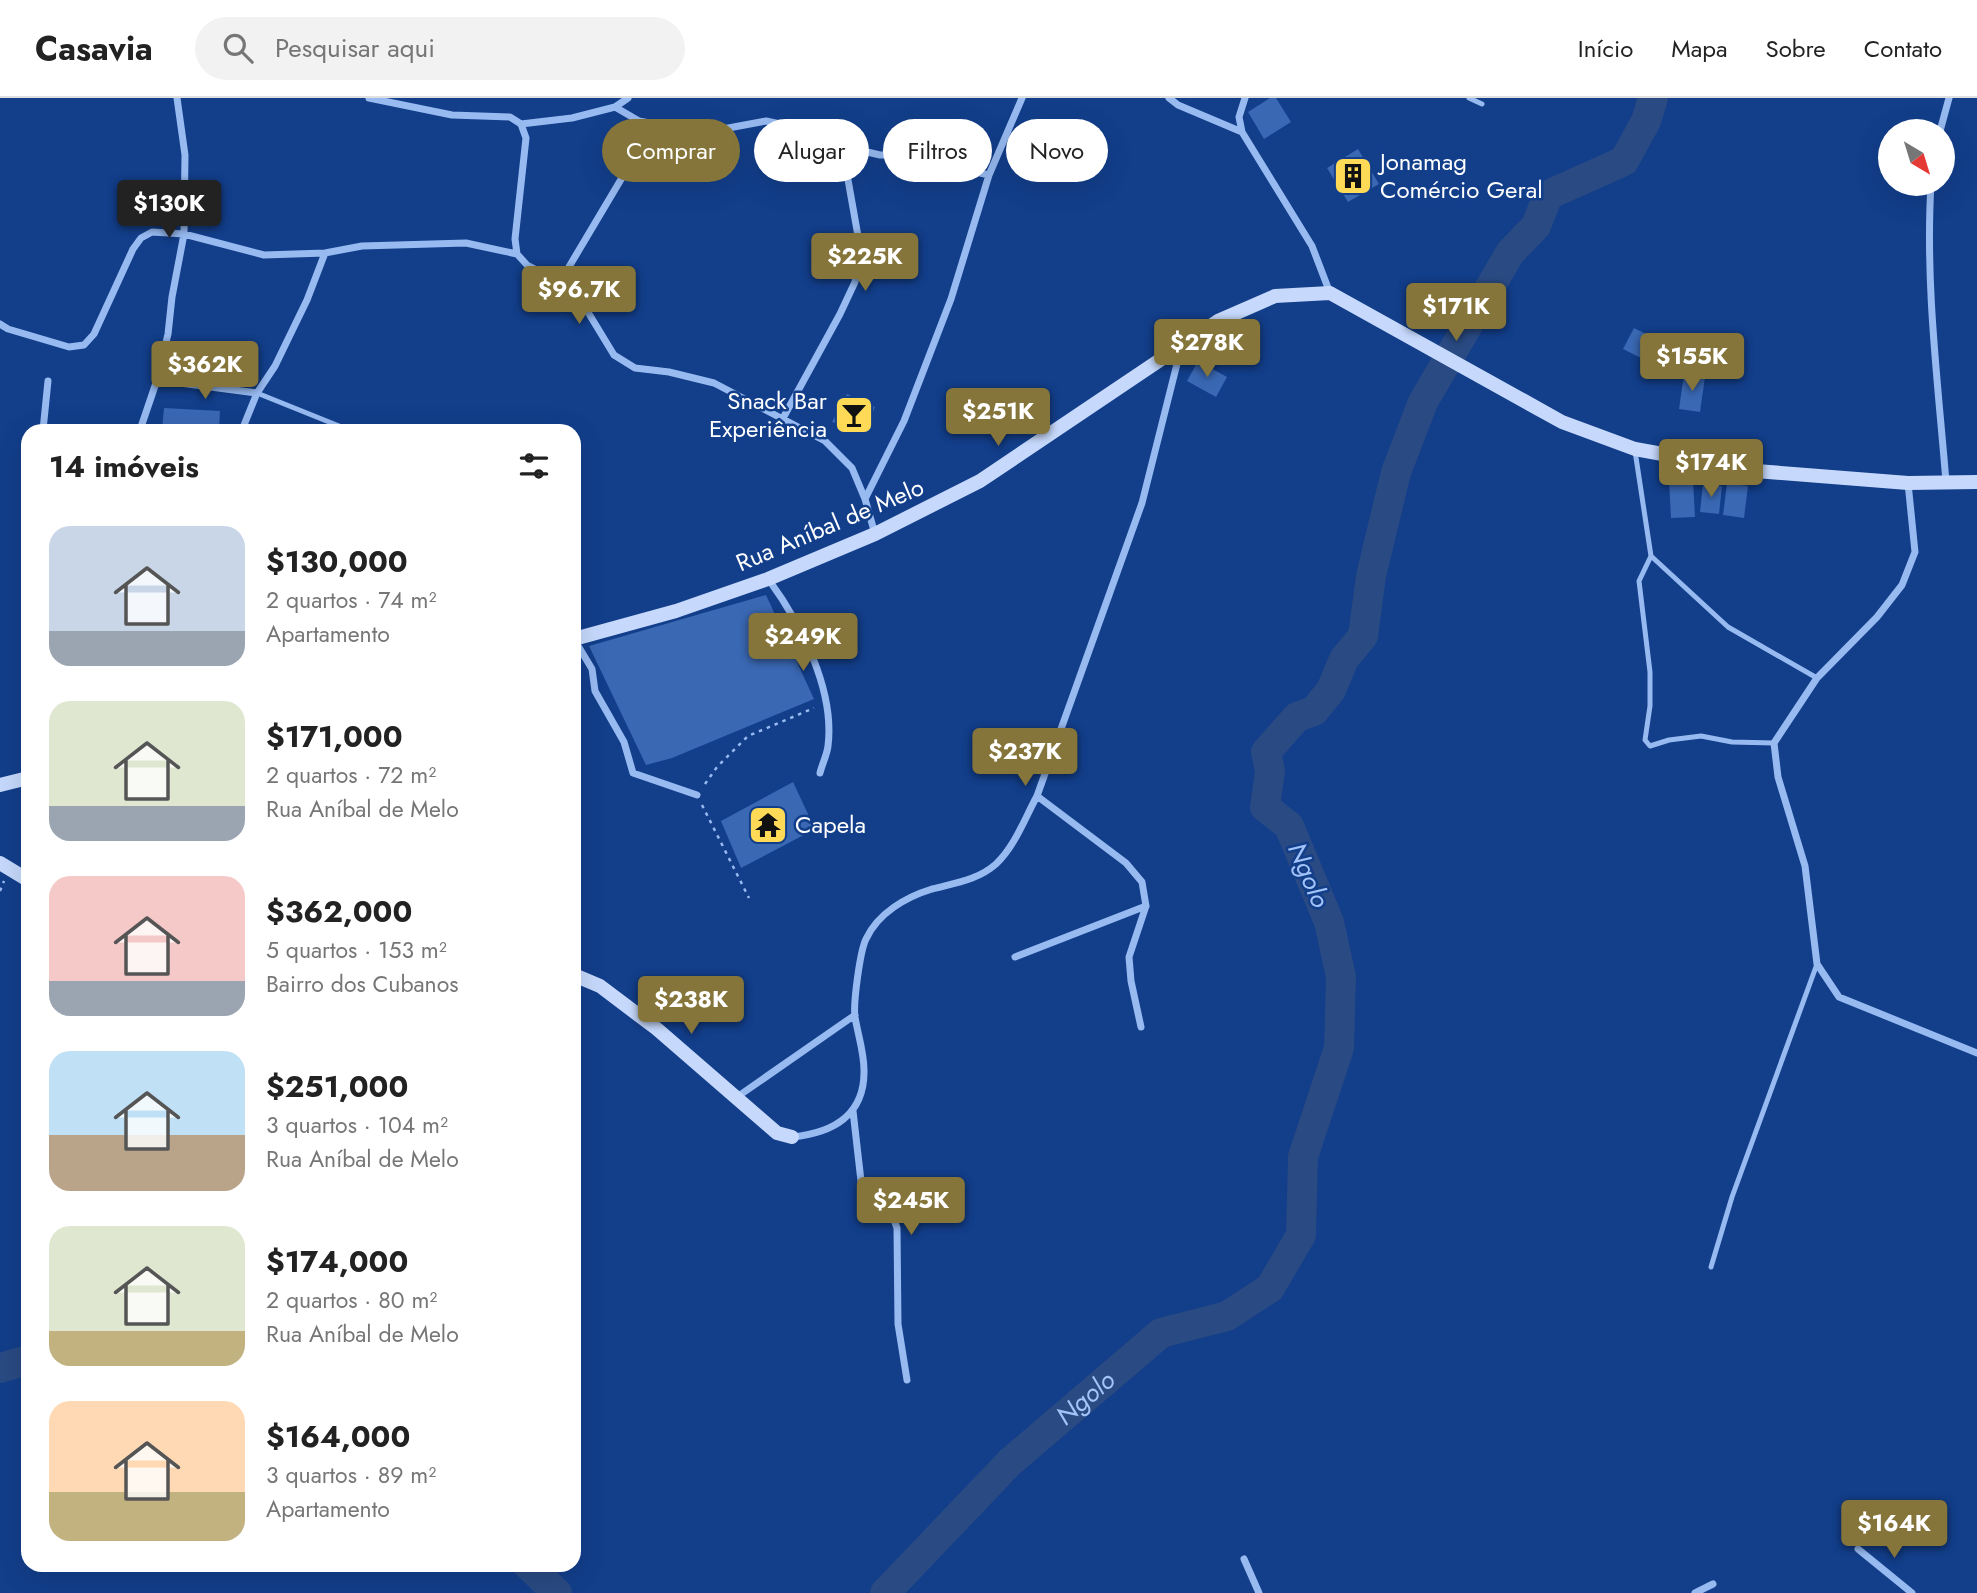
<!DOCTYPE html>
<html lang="pt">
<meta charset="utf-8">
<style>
body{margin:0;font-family:Jost,sans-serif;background:#f2f2f2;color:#222;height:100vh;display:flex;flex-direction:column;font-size:26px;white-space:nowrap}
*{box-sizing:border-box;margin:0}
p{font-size:23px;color:#767676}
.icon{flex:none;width:38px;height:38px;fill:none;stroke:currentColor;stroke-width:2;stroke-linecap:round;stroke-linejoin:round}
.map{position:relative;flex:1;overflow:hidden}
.drawer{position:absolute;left:21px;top:326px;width:560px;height:1148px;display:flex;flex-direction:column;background:#fff;border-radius:21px;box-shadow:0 7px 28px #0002}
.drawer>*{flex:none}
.guide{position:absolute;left:602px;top:21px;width:665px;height:63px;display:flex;gap:14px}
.needle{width:46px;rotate:142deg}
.tools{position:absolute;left:1878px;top:21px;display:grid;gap:14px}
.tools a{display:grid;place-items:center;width:77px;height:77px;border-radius:50%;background:#fff;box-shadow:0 7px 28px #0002;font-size:35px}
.price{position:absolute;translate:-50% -60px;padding:0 16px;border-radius:7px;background:#85753a;color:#fff;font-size:23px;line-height:46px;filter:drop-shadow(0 2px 4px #0008)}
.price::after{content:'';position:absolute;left:50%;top:42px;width:21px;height:16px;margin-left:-10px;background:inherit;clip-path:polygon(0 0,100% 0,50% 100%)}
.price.selected{background:#222;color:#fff}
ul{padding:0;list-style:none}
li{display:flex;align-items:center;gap:21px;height:175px;padding:0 28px}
li span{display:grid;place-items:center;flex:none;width:196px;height:140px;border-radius:21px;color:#555}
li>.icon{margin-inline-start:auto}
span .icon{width:84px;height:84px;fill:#fffc;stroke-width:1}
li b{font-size:30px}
h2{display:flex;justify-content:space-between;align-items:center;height:84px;padding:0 28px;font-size:30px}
.tag{padding:0 24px;border-radius:32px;background:#fff;box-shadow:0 7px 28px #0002;font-size:24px;line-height:63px}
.tag.selected{background:#85753a;color:#fff}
header{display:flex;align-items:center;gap:42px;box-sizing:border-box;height:98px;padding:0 35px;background:#fff;border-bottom:2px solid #e0e0e0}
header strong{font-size:33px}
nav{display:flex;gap:38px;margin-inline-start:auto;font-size:24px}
.search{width:490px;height:63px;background:#f2f2f2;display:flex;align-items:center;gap:18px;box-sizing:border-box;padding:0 24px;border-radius:38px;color:#767676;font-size:26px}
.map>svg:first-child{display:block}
</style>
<header>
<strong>Casavia</strong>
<div class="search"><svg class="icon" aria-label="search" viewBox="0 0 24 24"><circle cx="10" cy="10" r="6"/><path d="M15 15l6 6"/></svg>Pesquisar aqui</div>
<nav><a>Início</a><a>Mapa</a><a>Sobre</a><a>Contato</a></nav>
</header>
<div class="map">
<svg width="1977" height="1495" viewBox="0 0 1977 1495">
<rect width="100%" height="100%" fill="#123e8a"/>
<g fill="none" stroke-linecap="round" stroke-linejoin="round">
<g stroke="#294a83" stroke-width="30">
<path d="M0,1270l28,-8"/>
<path d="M527,1466l30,29"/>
<path id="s1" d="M885,1495l125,-131 151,-129 66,-17 43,-28 31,-53 2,-78 36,-109 2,-71 -12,-55 -40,-96 -24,-19 5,-36 -4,-19 31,-35 17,-6 17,-21 13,-31 19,-23 8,-60 25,-104 27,-70 87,-149 26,-27 12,-31 76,-34 22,-40 7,-23"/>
</g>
</g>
<path fill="#3a68b3" d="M1270,0h6l15,24 -27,17 -16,-27z
M1358,51l21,35 -31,18 -21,-34z
M1634,230l18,9 -11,21 -18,-9z
M1661,235l32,15 -12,25 -31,-15z
M1198,263l29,16 -11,20 -29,-16z
M1684,276l21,3 -5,35 -21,-3z
M847,296l28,13 -11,26 -32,-11z
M164,310l56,3 -1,19h-57z
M1693,382l2,37 -24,1 -2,-37z
M1727,385l21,3 -4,32 -21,-3z
M1703,386l19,2 -3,28 -19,-2z
M766,497l48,104 -142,59 -26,7 -57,-119z
M793,684l22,47 -74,39 -20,-47z"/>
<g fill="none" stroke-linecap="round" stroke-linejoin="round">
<path stroke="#97baf1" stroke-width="2.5" stroke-dasharray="3.5 5" stroke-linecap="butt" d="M705,686l12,-17 31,-31 66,-28
M702,707l47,93
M0,793l4,-10"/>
<path stroke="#97baf1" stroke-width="5" d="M1469,0l13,6
M257,295l92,37
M1635,353l16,105 -12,25 11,91v34l-5,34 5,6 19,-6 32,-4 31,6 42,1
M1651,458l77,71 89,51
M1711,1169l21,-70 85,-233"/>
<path stroke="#97baf1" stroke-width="7" d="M369,0l83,17 58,2 11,7 5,14 -11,101 2,15 10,11 33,17 23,22 31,51 21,13 34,4 45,11 111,58 27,27 13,31 10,35
M1169,0l9,7 64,27
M1245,0l-6,19 3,15 70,114 18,47
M615,9l13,-9
M521,26l51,-6 43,-11 24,14 48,9 36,-1 43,-8 38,8 38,17 38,9h21l88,20
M1940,33l9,-33
M1931,86c-6,99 7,199 15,298
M560,184l66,-111 13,-50
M0,226l8,5 61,18 15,-2 10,-11 39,-85 8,-11 11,-6 32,2 80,21 61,-2 37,-7 104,-3 51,11
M157,282l100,13
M782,322l58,-106 15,-32 4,-21 -1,-25 -16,-90
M43,332l5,-49
M140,332l17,-50 11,-46 4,-37 12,-63 1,-79 -8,-57
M242,332l15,-37 18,-27 32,-66 18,-47
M1908,385l7,69 -13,33 -25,32 -60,61 -43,65 4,34 27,89 12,98 22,33 138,56
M865,401l39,-78 47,-122 38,-124 33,-77
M28,444l-2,14 2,30
M769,482c32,44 66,110 59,166 -1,9 -6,18 -8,27
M574,541l18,30 3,22 29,51 9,31 64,22
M1037,698l89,67 16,19 4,24 -17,51 2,24 10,46
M1015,859l131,-51
M737,999l118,-82
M853,1013l8,70 11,14 18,14 7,19 1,96 9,56
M792,1039c40,-4 73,-21 72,-67 0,-18 -6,-35 -9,-53 -2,-13 5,-66 11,-78 12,-26 40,-42 66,-50 23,-6 46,-9 64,-25 19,-18 29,-46 41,-68l105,-293 39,-155
M1858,1451l54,44
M1244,1461l15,34
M1695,1495l18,-9"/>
<path stroke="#c6d9fc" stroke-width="14" d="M574,541l102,-28 92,-32 107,-45 105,-53 238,-160 57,-25 55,-3 232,129 73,27 121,22 152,12 69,-1
M0,687l28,-7
M0,765l28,17
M574,877l26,11 57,43 120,104 15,4"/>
</g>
<defs>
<g id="building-square" transform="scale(2.0125)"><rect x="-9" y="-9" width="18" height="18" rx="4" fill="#ffda57" stroke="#123e8a"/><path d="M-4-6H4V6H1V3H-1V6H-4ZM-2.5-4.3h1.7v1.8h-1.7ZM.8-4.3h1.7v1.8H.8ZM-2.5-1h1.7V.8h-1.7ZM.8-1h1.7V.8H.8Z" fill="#111"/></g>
<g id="bar-square" transform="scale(2.0125)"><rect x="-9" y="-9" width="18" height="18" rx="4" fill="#ffda57" stroke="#123e8a"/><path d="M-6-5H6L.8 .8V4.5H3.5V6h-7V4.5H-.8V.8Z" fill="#111"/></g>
<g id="temple-square" transform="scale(2.0125)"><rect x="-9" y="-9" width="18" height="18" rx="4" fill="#ffda57" stroke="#123e8a"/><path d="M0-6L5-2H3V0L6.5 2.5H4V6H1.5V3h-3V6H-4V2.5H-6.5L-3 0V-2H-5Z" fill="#111"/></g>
</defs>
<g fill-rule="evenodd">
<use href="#building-square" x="1353" y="78"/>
<use href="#bar-square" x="854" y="317"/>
<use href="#temple-square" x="768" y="727"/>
</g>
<g text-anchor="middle" stroke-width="5" stroke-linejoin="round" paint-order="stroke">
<g font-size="24" fill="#fff" stroke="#123e8a" text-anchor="start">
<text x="1380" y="72">Jonamag<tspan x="1380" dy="28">Comércio Geral</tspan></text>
<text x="827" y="311" text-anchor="end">Snack Bar<tspan x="827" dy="28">Experiência</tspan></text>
<text x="795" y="735">Capela</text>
</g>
<g font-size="24" fill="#fff" stroke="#123e8a">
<text transform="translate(830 427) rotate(-23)" y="8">Rua Aníbal de Melo</text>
</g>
<g font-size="26" font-style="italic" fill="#a3c4f8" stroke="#123e8a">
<text transform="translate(1309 777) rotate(67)" y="9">Ngolo</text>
<text dy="9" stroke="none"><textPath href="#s1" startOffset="280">Ngolo</textPath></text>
</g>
</g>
</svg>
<div class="tools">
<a><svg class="needle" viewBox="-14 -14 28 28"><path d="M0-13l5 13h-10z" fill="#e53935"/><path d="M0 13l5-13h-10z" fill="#767676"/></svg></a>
</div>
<b class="price selected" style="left:169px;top:142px">$130K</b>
<b class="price" style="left:865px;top:195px">$225K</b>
<b class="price" style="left:579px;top:228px">$96.7K</b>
<b class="price" style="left:1456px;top:245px">$171K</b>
<b class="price" style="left:1207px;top:281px">$278K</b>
<b class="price" style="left:1692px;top:295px">$155K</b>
<b class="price" style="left:205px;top:303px">$362K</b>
<b class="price" style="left:998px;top:350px">$251K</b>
<b class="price" style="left:1711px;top:401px">$174K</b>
<b class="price" style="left:803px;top:575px">$249K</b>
<b class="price" style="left:1025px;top:690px">$237K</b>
<b class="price" style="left:691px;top:938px">$238K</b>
<b class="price" style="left:911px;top:1139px">$245K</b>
<b class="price" style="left:1894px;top:1462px">$164K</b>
<div class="guide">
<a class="tag selected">Comprar</a>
<a class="tag">Alugar</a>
<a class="tag">Filtros</a>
<a class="tag">Novo</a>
</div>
<section class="drawer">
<h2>14 imóveis<svg class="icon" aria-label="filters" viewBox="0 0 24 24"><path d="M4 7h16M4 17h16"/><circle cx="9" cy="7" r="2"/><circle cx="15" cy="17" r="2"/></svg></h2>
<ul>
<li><span style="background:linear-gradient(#c9d6e8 75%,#9aa5b1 0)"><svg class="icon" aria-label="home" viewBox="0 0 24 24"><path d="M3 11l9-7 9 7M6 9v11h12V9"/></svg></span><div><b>$130,000</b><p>2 quartos · 74 m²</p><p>Apartamento</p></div></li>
<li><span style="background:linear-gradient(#dfe7d0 75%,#9aa5b1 0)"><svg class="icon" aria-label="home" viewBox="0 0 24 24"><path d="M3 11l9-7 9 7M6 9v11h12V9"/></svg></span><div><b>$171,000</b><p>2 quartos · 72 m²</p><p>Rua Aníbal de Melo</p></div></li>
<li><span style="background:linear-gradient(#f6c9c9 75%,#9aa5b1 0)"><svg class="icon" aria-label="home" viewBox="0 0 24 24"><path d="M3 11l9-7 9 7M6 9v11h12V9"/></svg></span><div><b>$362,000</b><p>5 quartos · 153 m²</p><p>Bairro dos Cubanos</p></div></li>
<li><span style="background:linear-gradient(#bfe0f5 60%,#b9a48a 0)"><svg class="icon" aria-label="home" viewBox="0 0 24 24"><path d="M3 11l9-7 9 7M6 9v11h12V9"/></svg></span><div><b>$251,000</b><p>3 quartos · 104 m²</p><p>Rua Aníbal de Melo</p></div></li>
<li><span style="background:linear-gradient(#dfe7d0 75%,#c2b280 0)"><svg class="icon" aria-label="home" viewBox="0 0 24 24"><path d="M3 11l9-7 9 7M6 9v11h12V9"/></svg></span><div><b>$174,000</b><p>2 quartos · 80 m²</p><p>Rua Aníbal de Melo</p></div></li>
<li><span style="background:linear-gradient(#ffd9b3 65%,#c2b280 0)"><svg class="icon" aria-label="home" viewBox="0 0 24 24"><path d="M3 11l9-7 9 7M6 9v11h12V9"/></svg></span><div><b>$164,000</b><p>3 quartos · 89 m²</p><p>Apartamento</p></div></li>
</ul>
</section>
</div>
